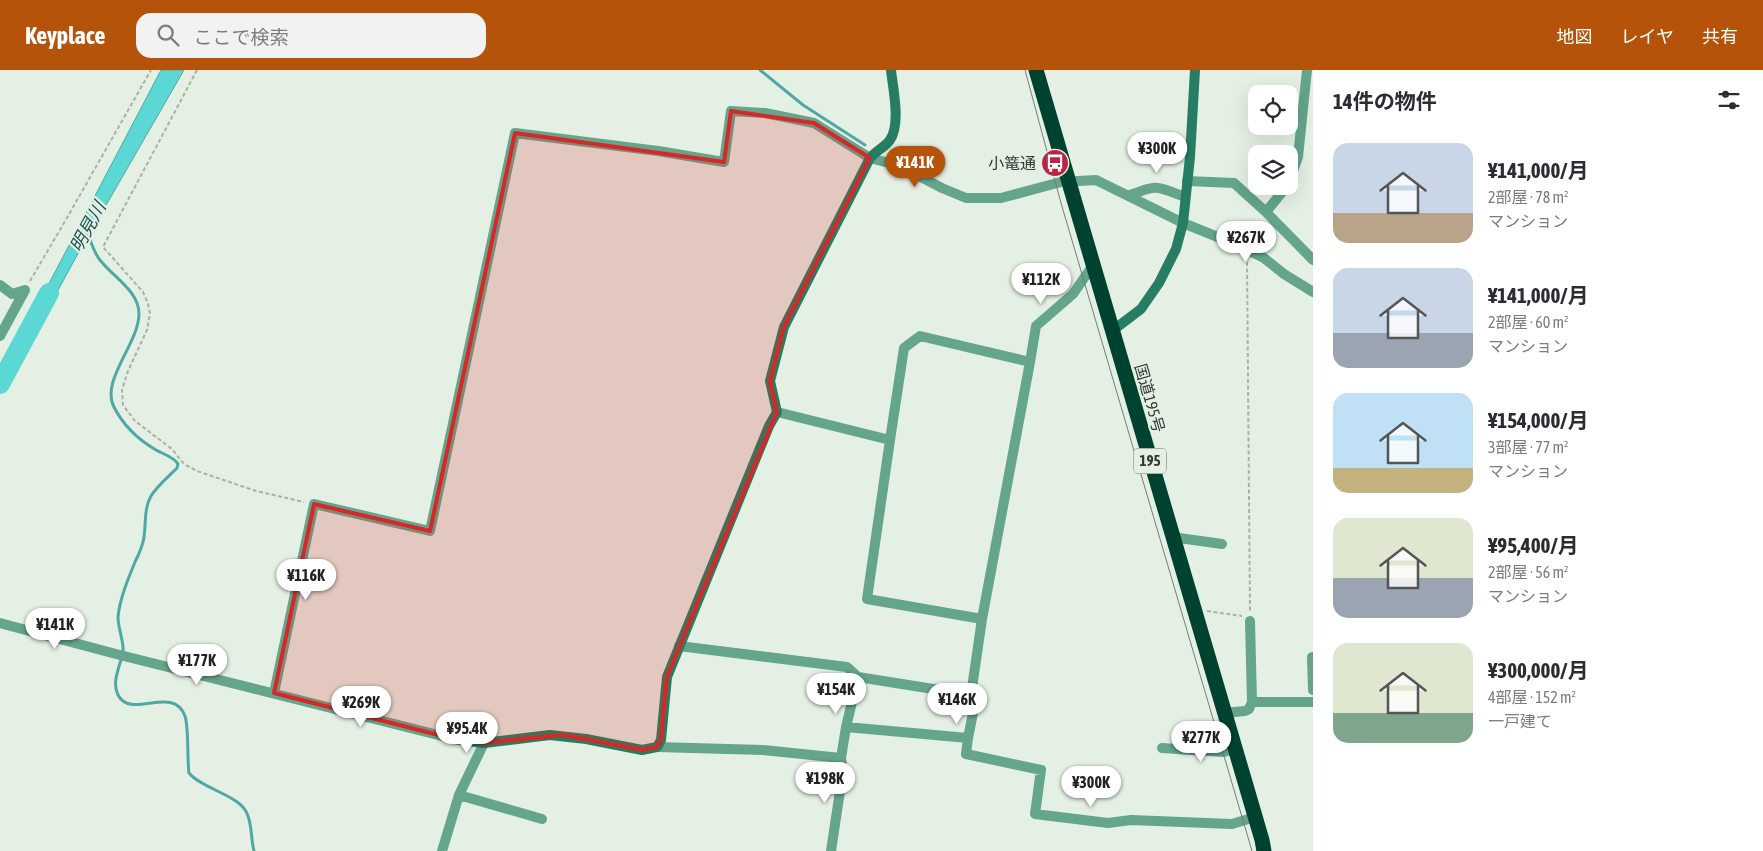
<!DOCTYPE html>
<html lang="ja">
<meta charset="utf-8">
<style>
body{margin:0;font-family:"Asap Condensed","Noto Sans JP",sans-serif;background:#f2f2f3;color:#2b2b33;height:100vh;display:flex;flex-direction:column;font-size:19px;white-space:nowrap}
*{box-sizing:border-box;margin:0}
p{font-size:16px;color:#7c7c81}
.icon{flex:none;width:28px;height:28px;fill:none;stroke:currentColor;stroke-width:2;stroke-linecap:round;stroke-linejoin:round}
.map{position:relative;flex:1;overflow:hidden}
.side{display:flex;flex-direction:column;background:#fff;width:450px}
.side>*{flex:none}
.controls{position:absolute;left:1248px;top:15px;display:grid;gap:10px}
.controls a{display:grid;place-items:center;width:50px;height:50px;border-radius:10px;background:#fff;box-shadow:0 5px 20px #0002;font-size:25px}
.price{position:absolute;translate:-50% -42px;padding:0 11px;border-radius:18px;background:#fff;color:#222;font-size:16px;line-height:32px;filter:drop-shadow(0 1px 2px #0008)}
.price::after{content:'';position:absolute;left:50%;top:30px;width:15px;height:11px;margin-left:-8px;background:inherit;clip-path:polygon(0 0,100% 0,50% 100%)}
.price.active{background:#b45309;color:#fff}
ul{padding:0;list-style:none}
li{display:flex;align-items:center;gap:15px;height:125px;padding:0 20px}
li span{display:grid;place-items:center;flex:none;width:140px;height:100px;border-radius:15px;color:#555}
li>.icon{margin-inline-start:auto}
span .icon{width:60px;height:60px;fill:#fffc;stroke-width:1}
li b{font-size:21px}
h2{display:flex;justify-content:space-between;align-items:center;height:60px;padding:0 20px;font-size:21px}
header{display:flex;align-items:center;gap:30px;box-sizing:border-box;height:70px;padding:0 25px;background:#b45309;color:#fff}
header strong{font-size:24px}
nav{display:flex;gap:28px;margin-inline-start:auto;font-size:18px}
.search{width:350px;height:45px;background:#f2f2f3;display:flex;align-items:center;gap:12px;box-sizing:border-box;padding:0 18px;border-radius:15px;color:#7c7c81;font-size:19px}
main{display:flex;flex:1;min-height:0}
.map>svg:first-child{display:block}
</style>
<header>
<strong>Keyplace</strong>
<div class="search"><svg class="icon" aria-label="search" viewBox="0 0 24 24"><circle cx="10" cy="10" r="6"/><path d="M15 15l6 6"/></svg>ここで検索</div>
<nav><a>地図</a><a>レイヤ</a><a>共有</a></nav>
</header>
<main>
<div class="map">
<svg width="1313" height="781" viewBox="0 0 1313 781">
<rect width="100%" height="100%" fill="#e5f0e4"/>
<path fill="#5bd7d4" stroke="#50a8a4" d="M161,0h23l-109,189 -35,64 -7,-9z"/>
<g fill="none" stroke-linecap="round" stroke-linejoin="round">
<path stroke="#50a8a4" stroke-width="3" d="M760,0l43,35 62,40
M896,81l22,14
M87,163c4,8 7,20 13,27 13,17 39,31 39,54 0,29 -39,67 -25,93 9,18 25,33 42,43 7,4 18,7 22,14l-1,4c-8,8 -20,18 -26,28 -7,12 -5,28 -7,41 -1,9 -5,17 -9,25 -7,17 -15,36 -17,55 0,11 6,25 5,34 -2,14 -12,30 -5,44 13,25 55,-11 67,21 4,13 2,42 4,57 14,17 53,22 59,43 4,11 3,24 6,35"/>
<path stroke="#5bd7d4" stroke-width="20" d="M0,314l49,-91"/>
<path stroke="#a9b1a8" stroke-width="2" stroke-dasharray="4 2.5" stroke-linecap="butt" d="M197,0l-94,177 40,45 5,12 2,10 -3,16 -19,41 -6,19 1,15 12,16 37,28 12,15 13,7 59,20 48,11
M1247,192l3,350
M30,211l34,-58 87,-153
M1207,541l35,5"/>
<path stroke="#64a58c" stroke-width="10" d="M1187,111l47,2 32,29 21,-26
M1289,112l9,-25 9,-87
M1128,126c30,-12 28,-10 57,1
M1266,142l47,48
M0,215l12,9 13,-4 -25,46
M1030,292l6,-36 37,-32 20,-29
M777,342l113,28 14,-92 16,-12 110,26 -48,257 -115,-20 23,-159
M1172,467l50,7
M0,553l116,31 338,85
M1312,587l1,33
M858,607l113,18
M274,623l40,-189 116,27 85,-398 143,18 66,11 7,-51 34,2 49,10 56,35 30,8 42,22 24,10h35l60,-16 35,-2 87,43 52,21 29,14 20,16 29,18
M1252,632h61
M1224,643l21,-2 4,-2 3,-7 -2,-81
M846,657l122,11 8,-40 -5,-3 11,-76
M968,668l-2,16 75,16 -6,44 73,9 23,-3 101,4 23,-7
M657,677l106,3 78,8 5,-31 12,-50 -11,-10 -168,-21
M1162,678l62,4 11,-3
M459,725l83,24
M442,781l17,-56 25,-52
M831,781l12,-80 -2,-13"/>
<path stroke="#277d62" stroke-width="10" d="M1112,261l29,-22 18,-26 17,-34 7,-26 7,-66 5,-87
M454,669l30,4 66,-8 36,4 56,11 15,-3 4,-7 6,-63 102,-251 8,-14 -7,-31 14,-54 86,-169c6,-7 15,-11 20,-18 11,-16 3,-51 1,-70"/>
<path stroke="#004230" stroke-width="15" d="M1036,0l226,770 2,11"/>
<path stroke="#767d76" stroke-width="1" d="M1025,0l36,133 191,648"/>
</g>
<path fill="#d62828" fill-opacity="0.2" stroke="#d62828" stroke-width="4" stroke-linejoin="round" d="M731,41l83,12 56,35 -86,169 -14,54 7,31 -110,265 -6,63 -4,7 -15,3 -79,-15 -79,8 -30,-4 -180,-46 40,-189 116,27 85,-398 209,29z"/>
<defs>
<g id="bus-disc" transform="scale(1.4375)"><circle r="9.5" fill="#b82642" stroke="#e5f0e4"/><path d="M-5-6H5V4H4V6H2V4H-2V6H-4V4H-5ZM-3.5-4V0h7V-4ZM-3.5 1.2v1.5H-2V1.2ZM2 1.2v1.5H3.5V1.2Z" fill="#fff"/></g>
</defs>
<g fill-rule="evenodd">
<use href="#bus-disc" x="1055" y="93"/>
</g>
<g text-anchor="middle" stroke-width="4.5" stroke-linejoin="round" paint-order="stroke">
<rect fill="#e5f0e4" stroke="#6a706a" stroke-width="1" x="1134" y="378.5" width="32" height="25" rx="4"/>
<g font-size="15" font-weight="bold" fill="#353935">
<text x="1150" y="396">195</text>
</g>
<g font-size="16" fill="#353935" stroke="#e5f0e4" text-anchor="end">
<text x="1036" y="99">小篭通</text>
</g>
<g font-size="16" fill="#353935" stroke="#e5f0e4">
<text transform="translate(1150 328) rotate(74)" y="6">国道195号</text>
</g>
<g font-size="18" font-style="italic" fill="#1e5352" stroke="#e5f0e4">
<text transform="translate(88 157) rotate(-61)" y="6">明見川</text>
</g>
</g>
</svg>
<div class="controls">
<a><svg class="icon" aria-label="locate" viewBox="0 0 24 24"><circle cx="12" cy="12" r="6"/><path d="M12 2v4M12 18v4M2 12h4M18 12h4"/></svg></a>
<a><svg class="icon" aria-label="layers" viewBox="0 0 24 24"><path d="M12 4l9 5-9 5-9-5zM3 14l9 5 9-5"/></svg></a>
</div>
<b class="price" style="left:1157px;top:104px">¥300K</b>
<b class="price active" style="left:915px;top:118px">¥141K</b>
<b class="price" style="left:1246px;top:193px">¥267K</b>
<b class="price" style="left:1041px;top:235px">¥112K</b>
<b class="price" style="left:306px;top:531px">¥116K</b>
<b class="price" style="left:55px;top:580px">¥141K</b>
<b class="price" style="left:197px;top:616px">¥177K</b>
<b class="price" style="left:836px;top:645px">¥154K</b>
<b class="price" style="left:957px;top:655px">¥146K</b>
<b class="price" style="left:361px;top:658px">¥269K</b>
<b class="price" style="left:467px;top:684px">¥95.4K</b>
<b class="price" style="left:1201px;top:693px">¥277K</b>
<b class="price" style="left:825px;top:734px">¥198K</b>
<b class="price" style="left:1091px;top:738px">¥300K</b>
</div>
<section class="side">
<h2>14件の物件<svg class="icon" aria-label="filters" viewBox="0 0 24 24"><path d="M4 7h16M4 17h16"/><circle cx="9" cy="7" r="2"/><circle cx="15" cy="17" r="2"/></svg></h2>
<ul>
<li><span style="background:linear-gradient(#c9d6e8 70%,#b9a48a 0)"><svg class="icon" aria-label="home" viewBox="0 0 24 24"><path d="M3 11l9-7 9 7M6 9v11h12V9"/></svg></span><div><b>¥141,000/月</b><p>2部屋 · 78 m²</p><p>マンション</p></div></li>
<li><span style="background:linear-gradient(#c9d6e8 65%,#9aa5b1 0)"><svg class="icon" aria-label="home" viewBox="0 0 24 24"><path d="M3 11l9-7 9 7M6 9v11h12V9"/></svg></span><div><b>¥141,000/月</b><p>2部屋 · 60 m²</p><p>マンション</p></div></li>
<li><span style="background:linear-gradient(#bfe0f5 75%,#c2b280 0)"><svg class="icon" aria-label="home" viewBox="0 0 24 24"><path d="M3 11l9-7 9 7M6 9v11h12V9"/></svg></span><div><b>¥154,000/月</b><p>3部屋 · 77 m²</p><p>マンション</p></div></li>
<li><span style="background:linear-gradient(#dfe7d0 60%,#9aa5b1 0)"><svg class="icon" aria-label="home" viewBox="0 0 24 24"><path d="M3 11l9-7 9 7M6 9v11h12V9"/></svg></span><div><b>¥95,400/月</b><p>2部屋 · 56 m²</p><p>マンション</p></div></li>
<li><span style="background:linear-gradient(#dfe7d0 70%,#7fa58c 0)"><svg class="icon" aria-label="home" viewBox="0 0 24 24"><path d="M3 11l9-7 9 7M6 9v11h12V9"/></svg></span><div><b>¥300,000/月</b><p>4部屋 · 152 m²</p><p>一戸建て</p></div></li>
</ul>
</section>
</main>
